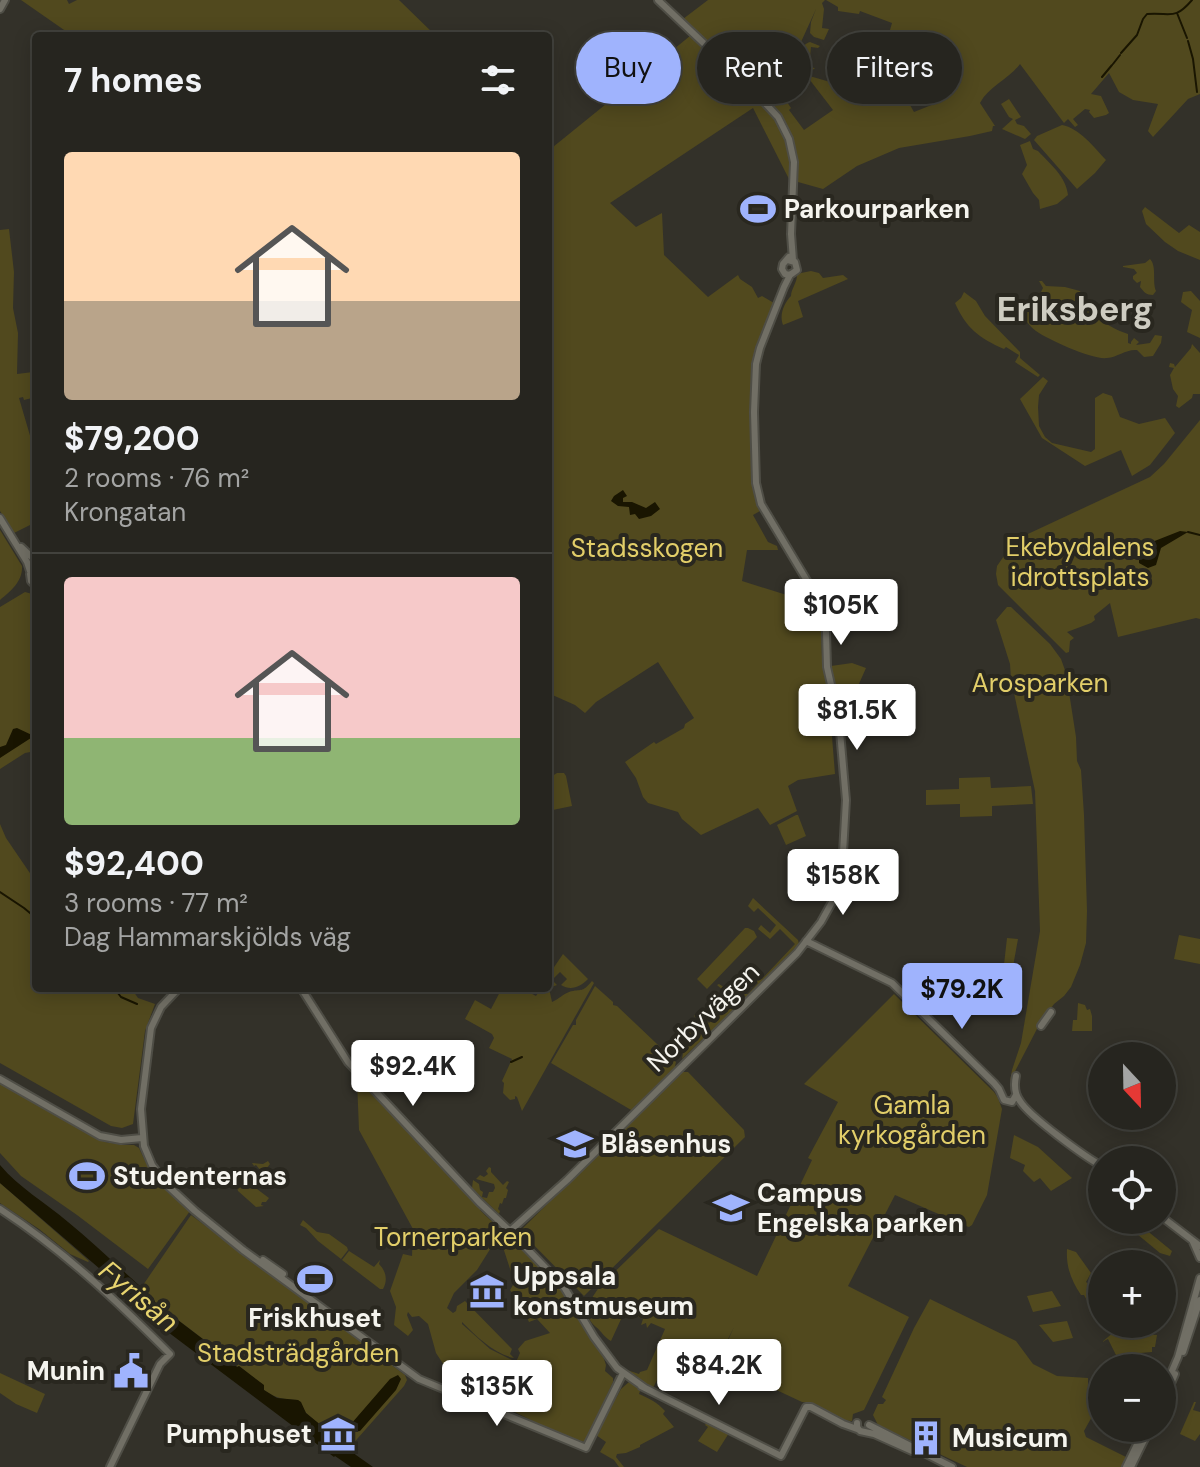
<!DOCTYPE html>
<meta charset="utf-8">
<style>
body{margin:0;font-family:"DM Sans",sans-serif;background:#2e2d28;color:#f1f3f6;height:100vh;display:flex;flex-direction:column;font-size:30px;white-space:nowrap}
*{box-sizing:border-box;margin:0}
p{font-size:26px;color:#a4a5a4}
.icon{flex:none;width:44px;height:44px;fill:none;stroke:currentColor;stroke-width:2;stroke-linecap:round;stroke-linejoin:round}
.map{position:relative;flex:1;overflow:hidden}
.sheet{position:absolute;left:32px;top:32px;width:520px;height:960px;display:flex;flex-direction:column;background:#26251f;border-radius:8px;box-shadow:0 4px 20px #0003,0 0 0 2px #42423d}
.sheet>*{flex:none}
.hud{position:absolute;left:576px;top:32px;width:504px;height:72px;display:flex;gap:16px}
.needle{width:52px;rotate:158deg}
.controls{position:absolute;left:1088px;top:1042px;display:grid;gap:16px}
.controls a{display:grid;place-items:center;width:88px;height:88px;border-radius:50%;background:#26251f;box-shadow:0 4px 20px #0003,0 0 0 2px #42423d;font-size:40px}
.price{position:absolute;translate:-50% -68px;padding:0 18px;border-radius:8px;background:#fff;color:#222;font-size:26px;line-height:52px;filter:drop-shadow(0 2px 4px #0008)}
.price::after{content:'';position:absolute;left:50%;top:48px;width:24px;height:18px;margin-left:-12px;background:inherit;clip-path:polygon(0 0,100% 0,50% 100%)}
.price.on{background:#9fb3fd;color:#111}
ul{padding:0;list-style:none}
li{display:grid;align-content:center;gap:16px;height:424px;padding:0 32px}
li+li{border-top:2px solid #42423d}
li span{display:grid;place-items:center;height:248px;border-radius:8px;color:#555}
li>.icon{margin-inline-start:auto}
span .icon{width:144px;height:144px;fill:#fffc;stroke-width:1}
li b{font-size:34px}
h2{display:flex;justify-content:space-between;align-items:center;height:96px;padding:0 32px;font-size:34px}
.chip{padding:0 28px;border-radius:36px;background:#26251f;box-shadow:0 4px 20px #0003,0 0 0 2px #42423d;font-size:28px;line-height:72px}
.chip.on{background:#9fb3fd;color:#111}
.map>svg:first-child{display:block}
</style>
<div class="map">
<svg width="1200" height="1467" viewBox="0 0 1200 1467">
<rect width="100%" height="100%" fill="#333129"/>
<path fill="#51491e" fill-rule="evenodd" d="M21,0h46l2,4 8,-4h322l37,36h-372l3,-4z
M708,0h117l-3,3 2,6 -2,19 7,1 -5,11 -10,-3 -4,-4 1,-11 5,-13 -20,44 -12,36 6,2 -3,11 4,6 -2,2 15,20 29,-20 -27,-35 31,9 2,-1 3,-11 3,-1 27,9 2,2 -4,9 3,6 20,6 17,2 4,7 30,-12 -5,-12 -19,7 -1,-10 9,3 2,-6 -9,-4 13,4 10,-3 2,-10 16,-5 -1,-2 -18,6 8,-10 -11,-15 -6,4 -6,-8 -20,9 -18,-4v-14l2,-7 -32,-12 -1,3 -21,-3v-4l-12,-7h374v94l-12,5 -35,38 -5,-6 10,-27 -25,-4 -14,-8 -10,-19 -18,21 10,2 8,17 -3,2 -12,3 -5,-6 1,-2 -5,-1 -12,10 5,6 -3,2 -7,-8 -4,4 -3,-4 -41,-55c-11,15 -31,22 -40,39l15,23h-2l-1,5 -22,5 -71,12 -42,18 -34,23 -25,-7c0,-30 -6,-52 -25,-74l4,-8 -11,9c20,23 25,44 25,74l-38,-75 -143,95 26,24 26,-14 2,42 44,42 30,-22 2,4 12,8 6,11 4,-2 12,7 -18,44 -3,17 -2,48 2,69 12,33 -1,1 -4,-4 -7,4 15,27 9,4 1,4h-31l-5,31 48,15 10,22 17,-7c5,16 4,29 5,46 2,22 9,43 13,65l-4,2 4,50 -37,6 -10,6 9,25 -27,14 -12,-17 -57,27 -19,-16 -4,-7 -30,-9 -5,-6 -7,-19 -11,-16 29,-20 2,2 28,-16 1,-4 9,-6 -36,-56 -62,40 -11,11 -10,-8 -27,-12v-550l5,4 137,-111 5,-6 -12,-11z
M810,42l10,4 -2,2 -7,-1 -2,20 6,1 -1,1 -12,5 -9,-3c3,-11 5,-25 17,-29z
M1009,99l12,18 -6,3 2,4 7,2 7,8 -6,5 -23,-10 11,-10 -4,-2 -8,-13z
M1062,125c17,3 32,22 44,35l-11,13 -18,16 -43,-49 3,-4z
M1030,141l3,8 5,2c12,13 28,25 30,44l-11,9 -17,5 -1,-9 -6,-7 -11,-19 5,-9 -7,-20z
M1145,207l34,26 10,-8 11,7v28l-22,-9 -13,-9 -19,-18 -4,-13z
M9,229l5,43 -1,36 5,25 -1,41 16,-2 -2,-30 5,-1v56l-12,3 -1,-3 -4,1 17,58v66l-22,11 -14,-22v-281z
M1150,259c7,7 2,23 6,32l-3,4c-7,0 -9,-3 -13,-8l1,-6 -4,2 -4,-4v-3l4,-3 -3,-4 -11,-2v-1l22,-3z
M811,271l8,2 4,5 20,-3 5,4 -50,22 5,16 -20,8c-4,-10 1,-22 8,-29 0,-7 6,-13 6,-21l4,-2z
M1039,281h3l4,5 19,1 15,4c8,21 26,36 48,43v9l3,1v-2l3,-4 5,4 -3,3 14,-2 5,-8 7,1 -1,7 -8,13 -9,1 -7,-7c-11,-1 -19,7 -30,8 -15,2 -58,-18 -71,-27 -7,-5 -12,-13 -16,-20l4,-9 9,4 -5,-7 13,-7 2,-4z
M1191,291l9,10v37l-13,-6 5,-22 -11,-8 2,-10z
M964,292l12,9 9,15 35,36v6l20,17 -2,2 -23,-15 4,-7 -13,-8 -2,2c-25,-11 -38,-21 -49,-46l6,-5z
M1192,344l8,9v41h-7l-1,4 -13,10 -3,-2 2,-10 -5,-7 -3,-14 4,-7 -5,-1 1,-4 4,1 1,3 16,-19z
M1043,377l5,4 -9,14 -1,12 1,19 6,11 7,6 39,9 4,-3v-51l8,-5 9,3 8,21 19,7 26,-6 10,15 -25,32 -18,11 -11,-26 -36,16 -43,-28 -22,-39z
M1200,420v199l-4,-1 -78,19 -8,-34 -16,13 1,4 -4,3 -24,9 7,6 -4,3 -1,11 -3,1 -68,-68 -2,-11 1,-8 18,-26 135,-63 14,-13z
M0,530l22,36c1,15 -11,25 -22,34z
M25,592l11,3v156l-11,2 -25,16v-162z
M1007,607h4l39,37 11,15 5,14 10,64 1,24 4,9 3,45 3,96 -1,32 -6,22 -9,22 -7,9 -10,8 -15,21 -29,56 2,-11 9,-27 19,-112 -5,-140 -24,-112 -1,-15 -14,-44z
M852,663l14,5 -8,18 -5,24 -8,5 -4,-3 -10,-46z
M557,773h7l2,3 6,30 -24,5c0,-14 -5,-31 9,-38z
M990,777l1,11 40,-2 2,18 -41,2v10l-32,1v-13l-34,1v-15l33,-1v-11z
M796,815h2l8,21 -20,9 -9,-20z
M0,824l6,14 30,44v106h95l7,10 17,6 -10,27 -12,93 -11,4 -11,-2 -111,-63z
M753,898l45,42 1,4 -53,54 -2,-4h4l10,-11 -2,-2 6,-2 33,-35 -15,-15 -10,10 -12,-10 3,-4 9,8 6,-8 -18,-17 -4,4 -6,-6z
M745,928h3l6,3 3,6 -50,52 -10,-10z
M1179,935l21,4v25l-26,-5z
M1007,938l11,1 -8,44 -8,-1z
M563,954l25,25c-8,8 -17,12 -27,6l6,-6 -7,-7 -8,8 5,5 -8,3 3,14c7,-3 11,-8 17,-10 13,-4 12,2 23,-11l2,2 -72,128 -5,-14 -2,-1v3l-5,1 -7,-7 1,-10 -2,-2 10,-22 -23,-11 5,-10 -2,-4 -27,-15 10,-19 16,9 11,-21h19l15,8 5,-8h7v-12z
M719,984l8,5 -1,1h1l14,12 -31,31 -16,-17 1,-1 4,3 2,-2 8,7 16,-16 -7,-7 7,-8 -8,-7z
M595,986l18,16v3l4,1 59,56 -1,4 5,6h8l56,58 1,7 -161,159 -64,-65 118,-117 -87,-51 22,-38h3v-5z
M894,994l100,98 4,6 4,11 -15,86 -15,30 -3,2 -3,-1 -71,-31 -47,91 61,31 -45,93 -11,4 -1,7c-18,0 -32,-19 -50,-19l-79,-37 2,-4 -5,-3 14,-31 -16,32 -28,-13 -3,4 -5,-6 -8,2 -22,44 -16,-8 2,-5 -11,-7 12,4 1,-2 7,-2 18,-41 -14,-6 -4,5 -1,-5 -5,2 2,-6 -15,-7 -3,6 -3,-1 -11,24c-7,-4 -9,-9 -15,-14 -16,-14 -7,-25 4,-41l59,-57 98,47 55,-116 -4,-2 30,-56 -34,-18z
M1078,1003l7,2 2,5 3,-1 2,7v15h-20l1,-11h4z
M693,1023h2l-2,3 9,9 3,-2 2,2 -25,24 1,-6 -2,-16z
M357,1080c43,41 80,86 123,126v4l6,6 27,24 51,51 40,68 2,6 -1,6 8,7v4l-28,60 -21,-5 -57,-29 -33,-11 3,-4h-6l-4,3 -4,-2 -27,-41 -8,-29 -9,-8 -7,1 -4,-5 -1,3 6,15 -5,6 -14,-11 2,-18 -6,-16 13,-37 9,2 1,-27 -54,-99zM499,1235l14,43v7l-3,5 10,12 9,20 8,-3 13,14 -25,8 -7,8 2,4 -4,9 -26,-13 -28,-25v-2c14,14 32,32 52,36l-4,-4 2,-5 -47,-48 -8,5 -1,5 -3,2 -6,-5 7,-15 23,-23z
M0,1082l92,54 13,6 18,3h11l5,3 7,15 18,25 26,23 -42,58 -71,-54 -56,-39 -21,-23z
M1014,1135l24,12 34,31 -21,13 -11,-13 -6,4 -11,-11 2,-6 -15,-7z
M268,1161l2,3 -17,22 16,12 -3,4h-4l-1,3 3,1 -8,1 -18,-16 -4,-15 4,-3 8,9 15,-11 -5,-6 -2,1 -2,-3 11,1z
M489,1167l2,1v4l12,13 4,-4 2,1 -3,6 2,2 -2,8h-2l-2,6 -2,-1 -2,6 2,2 -1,3 -27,-26 1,-8 6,4 1,6 3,2 -1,5 5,1 2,-6h4l2,-4 -1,-4 -18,-5 4,-4 4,2 4,-3 -2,-3z
M0,1183l89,78 -1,1 -18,-8 -31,-25 -39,-26z
M191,1215l214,160 2,5 -3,6 -54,61v-3l-4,3 -40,-34 -8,-13c-15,-1 -22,-1 -34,-10l-1,-5 -24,-19 -1,1 -6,-4v-2l-62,-47 -13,-8 -4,-8 -12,-10z
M303,1220l14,12 12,2 18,13 1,3 -7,9 -23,-18 -12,-13 -6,-3z
M1120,1220h14l38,31 -2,5 -10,-3z
M1067,1249l9,3 15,21 -5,9 16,13v18l-5,2 -2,-8 -4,1 -7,-13h-3c-10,-15 -15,-28 -14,-46z
M349,1251l25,16 6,-7 -1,4c7,7 9,16 4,25h-3l-38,-29z
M1052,1291l9,15 -28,6 -6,-16z
M930,1299l86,42 17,23 24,12 31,2v15l6,20 -10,18 2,6 42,21 -5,9h-156l-89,-42 -5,-10 5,-11h5l3,-4 -4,-3 32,-69z
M1067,1321l6,17 -20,4 -14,-17z
M1114,1332l43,3 -2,12h-3v5l-36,3 -8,-16 -6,3z
M0,1373l45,21 -8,19 -21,-9 -16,-11z
M629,1382l12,6 -2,6c11,5 18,8 26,17l-2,3 11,13 -34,18v2l-14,6 -9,1 -1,3 8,10h-5l-5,-7 -14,-8 6,-10 -10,-7 25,-46z
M1194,1402h2l-3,8 7,2v22l-5,7 -15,-7z
M707,1422l22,11 -12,19 -19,-11 10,-14 -3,-2z"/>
<path fill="#191501" d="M623,490l4,6 -4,2v4h9l14,6 9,-6 5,7 -9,7 -12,3 -4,-5 -5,1 -1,-8 -11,-1 -7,-5 3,-5z
M1180,531l8,1 -27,16 -5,17 -8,3 -9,-5v-7l8,-12z
M17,728l17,8 -34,22v-11l6,-2 7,-16z
M0,1165c19,23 45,37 68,57 29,24 57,51 85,76l4,8 13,8 63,48 -1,1 5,4 2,-1 25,19v5l13,8 21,2 3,2 5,11 38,31 3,-3 3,4 -1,4 7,6 17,12h-22l-16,-11 -1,1 -186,-140 -41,-42 -107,-92z
M398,1375l3,4 -5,11 -36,41 -6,1 -3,-2v-6l39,-45z"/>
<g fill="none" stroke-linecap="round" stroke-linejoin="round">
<path stroke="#191501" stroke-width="2" d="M1177,13l10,25
M1188,41l5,18 4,33
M1121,53l16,-18 6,-16 4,-5c24,-2 27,7 45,-14
M1113,64l7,-9
M1102,77l10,-12
M1188,532l12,3
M0,892l24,16 12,10
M114,988l7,9 16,7
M511,1062l11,-5"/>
<g stroke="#4f4e46" stroke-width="10">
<path id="secondary" d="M658,0l92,87 28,30 11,22 5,23 -3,72 2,26
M0,9l5,-9
M789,257l-6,7 -1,5 3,5 5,1
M0,518l27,44 3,9
M21,547l15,14
M36,566l-6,8 1,7 5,5
M806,941l86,42 102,100 5,6 5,11 8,2 4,-7
M179,988l-18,19 -10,21 -10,81 3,37 8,19 15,20 28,26 48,39 176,129 167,69 37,-75
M301,988l47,74 131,140 31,29 54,56 30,50 23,31 28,20
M1041,1026l10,-14
M1016,1076c-2,9 -2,17 4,25 9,15 65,56 82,65
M0,1079l100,57 21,4 21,-2
M0,1209c63,41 117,92 170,145l-10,10 -50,103
M1162,1217l38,29
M510,1231l57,-51 230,-227 24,-31 15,-27 7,-42 3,-53 -7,-80 -12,-53 -1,-35 -3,-18 -14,-30 -48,-80 -5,-21 -2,-71 2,-48 4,-16 24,-61 6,-12 7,-5 -2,-8 -7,-2
M1193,1242l7,16
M263,1260l20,14
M1183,1352l17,-52
M641,1386l140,70 25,-49h5l32,17 14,5
M1162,1394l16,-37 22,-79
M1162,1404l13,-30
M857,1423v4l3,4 14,3 38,17 5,-1
M869,1425l83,42
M1126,1467l19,-39
M1131,1467l19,-39"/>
</g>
<use href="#secondary" stroke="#716f65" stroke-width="6"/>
</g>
<defs>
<g id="stadium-bare" transform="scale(2.76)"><path d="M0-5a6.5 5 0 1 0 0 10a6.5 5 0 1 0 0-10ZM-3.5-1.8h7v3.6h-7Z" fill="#9fb3fd" stroke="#29271f" stroke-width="2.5" paint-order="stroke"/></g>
<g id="university-bare" transform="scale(2.76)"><path d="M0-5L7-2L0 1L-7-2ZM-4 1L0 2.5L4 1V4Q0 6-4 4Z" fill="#9fb3fd" stroke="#29271f" stroke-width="2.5" paint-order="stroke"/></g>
<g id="museum-bare" transform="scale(2.76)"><path d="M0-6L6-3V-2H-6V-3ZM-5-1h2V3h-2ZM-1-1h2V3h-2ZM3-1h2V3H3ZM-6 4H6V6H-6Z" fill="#9fb3fd" stroke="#29271f" stroke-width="2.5" paint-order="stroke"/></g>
<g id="civic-bare" transform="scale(2.76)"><path d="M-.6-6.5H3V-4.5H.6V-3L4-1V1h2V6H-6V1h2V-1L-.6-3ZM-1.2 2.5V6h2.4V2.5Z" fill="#9fb3fd" stroke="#29271f" stroke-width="2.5" paint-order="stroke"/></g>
<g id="building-bare" transform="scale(2.76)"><path d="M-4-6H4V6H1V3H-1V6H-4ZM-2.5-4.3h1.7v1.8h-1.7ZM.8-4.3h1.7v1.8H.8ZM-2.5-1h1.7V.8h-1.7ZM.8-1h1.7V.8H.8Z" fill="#9fb3fd" stroke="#29271f" stroke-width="2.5" paint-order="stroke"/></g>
</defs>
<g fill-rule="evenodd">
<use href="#stadium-bare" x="758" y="209"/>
<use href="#university-bare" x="575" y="1144"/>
<use href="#stadium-bare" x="87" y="1176"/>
<use href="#university-bare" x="731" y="1208"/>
<use href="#stadium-bare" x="315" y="1279"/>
<use href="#museum-bare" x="487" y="1291"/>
<use href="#civic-bare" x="131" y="1371"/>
<use href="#museum-bare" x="338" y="1434"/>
<use href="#building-bare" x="926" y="1438"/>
</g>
<g text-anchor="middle" stroke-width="8" stroke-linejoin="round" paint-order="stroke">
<g font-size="26" font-weight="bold" fill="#f5f4ee" stroke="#29271f" text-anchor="start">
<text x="784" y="218">Parkourparken</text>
<text x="601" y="1153">Blåsenhus</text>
<text x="113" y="1185">Studenternas</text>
<text x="757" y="1202">Campus<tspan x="757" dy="30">Engelska parken</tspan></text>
<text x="513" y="1285">Uppsala<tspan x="513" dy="30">konstmuseum</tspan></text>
<text x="315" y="1327" text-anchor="middle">Friskhuset</text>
<text x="105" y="1380" text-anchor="end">Munin</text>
<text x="312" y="1443" text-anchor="end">Pumphuset</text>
<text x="952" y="1447">Musicum</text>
</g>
<g font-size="26" fill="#e2ce69" stroke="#29271f">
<text x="1080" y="556">Ekebydalens<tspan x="1080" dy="30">idrottsplats</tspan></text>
<text x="647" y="557">Stadsskogen</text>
<text x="1040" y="692">Arosparken</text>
<text x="912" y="1114">Gamla<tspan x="912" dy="30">kyrkogården</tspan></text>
<text x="453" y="1246">Tornerparken</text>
<text x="298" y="1362">Stadsträdgården</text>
</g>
<g font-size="26" fill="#f5f4ee" stroke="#29271f">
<text transform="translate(703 1017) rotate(-44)" y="9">Norbyvägen</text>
</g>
<g font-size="28" font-style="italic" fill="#e8d46f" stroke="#29271f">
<text transform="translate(139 1296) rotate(40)" y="10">Fyrisån</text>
</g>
<g font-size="34" font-weight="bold" fill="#ceccc1" stroke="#29271f">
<text x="1075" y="321">Eriksberg</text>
</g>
</g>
</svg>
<div class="controls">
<a><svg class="needle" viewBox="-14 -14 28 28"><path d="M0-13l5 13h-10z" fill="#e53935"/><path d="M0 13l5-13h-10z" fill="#a4a5a4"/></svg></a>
<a><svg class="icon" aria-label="locate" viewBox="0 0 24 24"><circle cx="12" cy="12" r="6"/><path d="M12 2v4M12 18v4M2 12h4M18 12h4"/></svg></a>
<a>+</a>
<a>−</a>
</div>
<b class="price" style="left:841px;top:647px">$105K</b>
<b class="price" style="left:857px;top:752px">$81.5K</b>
<b class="price" style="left:843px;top:917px">$158K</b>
<b class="price on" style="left:962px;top:1031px">$79.2K</b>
<b class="price" style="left:413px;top:1108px">$92.4K</b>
<b class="price" style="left:719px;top:1407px">$84.2K</b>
<b class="price" style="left:497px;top:1428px">$135K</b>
<div class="hud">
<a class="chip on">Buy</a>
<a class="chip">Rent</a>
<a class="chip">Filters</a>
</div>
<section class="sheet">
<h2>7 homes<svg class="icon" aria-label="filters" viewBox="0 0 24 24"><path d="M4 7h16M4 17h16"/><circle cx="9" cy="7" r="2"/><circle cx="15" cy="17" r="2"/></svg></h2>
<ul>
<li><span style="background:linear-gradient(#ffd9b3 60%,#b9a48a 0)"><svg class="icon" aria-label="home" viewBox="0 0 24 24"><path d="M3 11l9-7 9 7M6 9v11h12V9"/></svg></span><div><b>$79,200</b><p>2 rooms · 76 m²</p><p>Krongatan</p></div></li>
<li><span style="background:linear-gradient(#f6c9c9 65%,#8fb573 0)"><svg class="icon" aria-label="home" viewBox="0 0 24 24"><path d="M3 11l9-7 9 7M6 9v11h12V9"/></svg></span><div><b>$92,400</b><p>3 rooms · 77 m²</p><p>Dag Hammarskjölds väg</p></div></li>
</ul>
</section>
</div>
